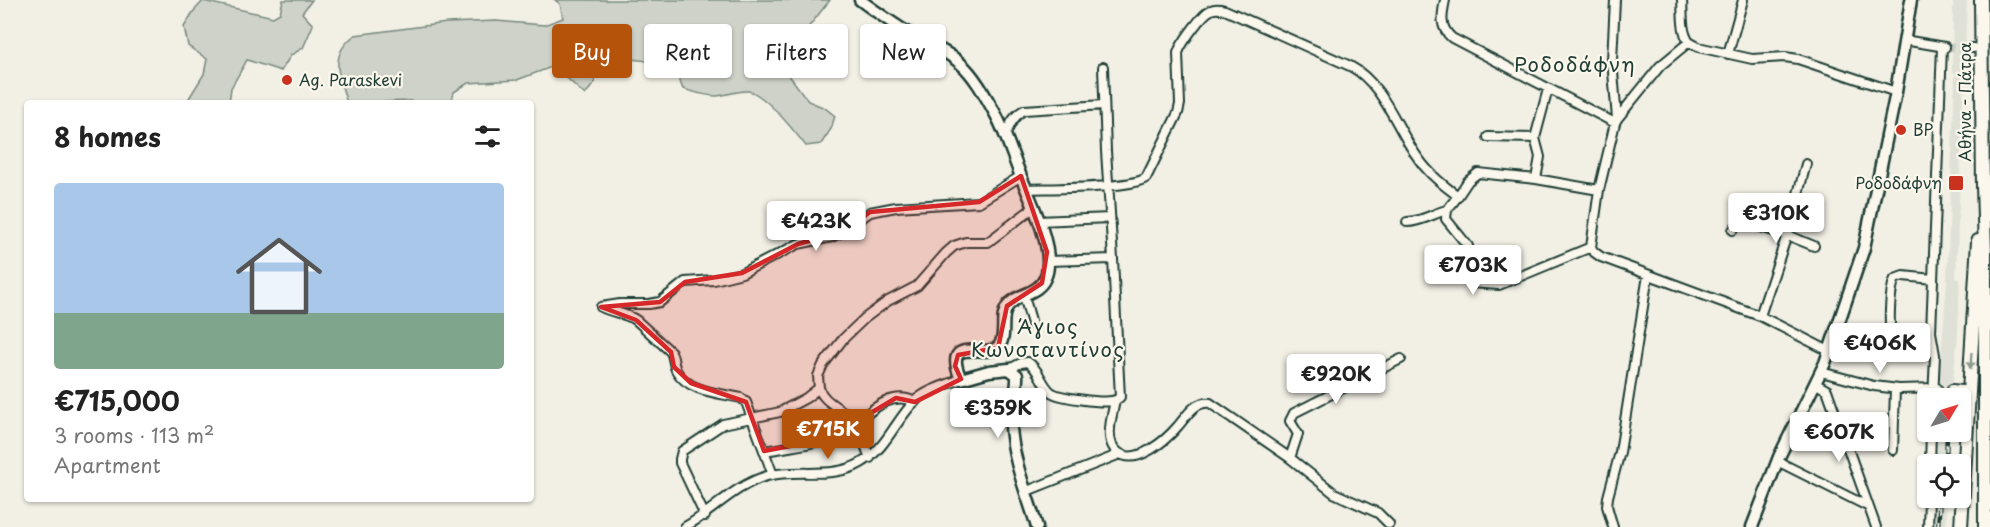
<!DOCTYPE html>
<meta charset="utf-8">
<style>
body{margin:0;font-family:"Playpen Sans",sans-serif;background:#f2f2f2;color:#222;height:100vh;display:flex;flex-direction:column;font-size:22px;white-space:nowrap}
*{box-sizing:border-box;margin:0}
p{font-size:20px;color:#767676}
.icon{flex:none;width:33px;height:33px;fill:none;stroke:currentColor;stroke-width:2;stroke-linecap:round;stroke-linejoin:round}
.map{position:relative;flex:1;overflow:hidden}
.side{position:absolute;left:24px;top:100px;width:510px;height:402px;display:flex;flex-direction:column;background:#fff;border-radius:6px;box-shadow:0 2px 4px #0004}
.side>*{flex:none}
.top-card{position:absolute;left:552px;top:24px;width:570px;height:54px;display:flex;gap:12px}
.needle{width:39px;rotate:52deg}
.fabs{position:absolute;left:1917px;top:388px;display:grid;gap:12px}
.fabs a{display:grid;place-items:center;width:54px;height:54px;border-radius:6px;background:#fff;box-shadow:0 2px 4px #0004;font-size:30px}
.price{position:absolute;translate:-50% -51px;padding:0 14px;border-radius:6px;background:#fff;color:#222;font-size:20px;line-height:39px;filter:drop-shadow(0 2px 3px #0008)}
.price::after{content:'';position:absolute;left:50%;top:36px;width:18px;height:14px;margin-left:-9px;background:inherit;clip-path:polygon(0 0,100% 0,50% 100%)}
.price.active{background:#b45309;color:#fff}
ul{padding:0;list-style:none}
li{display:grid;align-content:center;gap:12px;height:318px;padding:0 30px}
li span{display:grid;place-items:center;height:186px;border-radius:6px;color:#555}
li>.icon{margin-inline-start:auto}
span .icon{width:108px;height:108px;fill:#fffc;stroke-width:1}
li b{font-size:26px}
h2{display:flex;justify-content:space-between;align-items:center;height:72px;padding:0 30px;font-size:26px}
.tag{padding:0 21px;border-radius:6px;background:#fff;box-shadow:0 2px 4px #0004;font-size:21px;line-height:54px}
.tag.active{background:#b45309;color:#fff}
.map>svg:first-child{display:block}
</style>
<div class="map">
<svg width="1990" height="527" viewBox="0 0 1990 527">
<rect width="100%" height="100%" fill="#f2f0e5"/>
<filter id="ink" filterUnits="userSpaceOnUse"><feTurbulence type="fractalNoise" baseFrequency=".0167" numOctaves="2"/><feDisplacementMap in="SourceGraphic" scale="12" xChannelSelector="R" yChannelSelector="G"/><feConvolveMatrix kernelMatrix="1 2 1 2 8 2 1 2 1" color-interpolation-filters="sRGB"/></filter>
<g filter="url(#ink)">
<path fill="#e0e1d6" d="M1953,0h14l-11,279h4l-2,56 -7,64h-13l9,-120 8,-206 -3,-1z
M1937,432h13l-2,33h-13z
M1934,498h13l-1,29h-13z"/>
<path fill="#cfd2c8" stroke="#77887e" stroke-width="1.5" d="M283,0h29l-10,13 11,12 -10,23 -12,7 -10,16 -34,-11 -16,28 -2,15h-43l18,-29 3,-15 -19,-13 -4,-19 9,-15 10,-11 70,16 7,-4z
M555,0h275l-50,63 28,38 17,7 10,8 -4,13 -10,15 -15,2c-11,-14 -41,-53 -58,-55 -11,-1 -22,5 -32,5 -11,0 -22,-4 -33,-7l-9,-21c-23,-8 -61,-16 -82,2l3,12 -10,13 -31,-29 -37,14 -49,3 -14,9 -3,11h-38l-2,-2 -64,2c-8,-27 -19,-48 8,-68l92,-12 49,-2 48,4 19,-7 -3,-14z"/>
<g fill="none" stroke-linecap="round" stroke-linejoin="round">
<path stroke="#c8ccc2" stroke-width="8" stroke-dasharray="8 4" stroke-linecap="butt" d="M1946,47l24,1"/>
<g stroke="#1f3d34" stroke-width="12">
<path id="minor" d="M1445,0c-3,15 -6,27 7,38l163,85 2,-4 -5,-59 3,-60
M1682,0c1,13 -1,31 7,42
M1904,40l41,7
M1970,48h3
M1728,54l15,-54
M1617,119l43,-53 29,-24 9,5 54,12 33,-2 13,2 98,33
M1005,136c5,-11 8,-20 19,-26l80,-5
M1488,137l47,1
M1536,179l63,11 -8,57 3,5 7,5 159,59 69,35
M1026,189c24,-1 103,0 120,-11l32,-65 2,-9 -2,-51 2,-5c5,-9 22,-34 31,-38 4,-2 10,-1 14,0l125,56c34,18 46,62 68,92 11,16 25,27 40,38l10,-15 10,-8 58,6 4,-22 -5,-19 13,-49
M1599,190l16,-67
M1458,196l-11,14 -1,9 22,27 -2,32 5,5 28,2 92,-38
M1038,221l72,-3
M1407,222c14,0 27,-9 40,-12
M1733,230l3,-4 8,-4 43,13 27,11
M1048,261l65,-2 -7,-108 -3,-84
M1024,296l8,28
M601,307l19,-3h29l11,-2 25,-20 29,-2 28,-7 56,-29 34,-7 12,-6 26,-19 26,-5 83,-5 42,-26
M601,307c12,6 24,6 35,13l35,32c3,6 2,12 5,18 12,22 43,23 65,28l5,4 27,73
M1760,316l27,-81 19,-71
M1932,344l-30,2c-5,-3 -9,-5 -10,-10 -4,-10 -2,-48 3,-57l8,-3 30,3
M1009,369l12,-6 7,-1c12,8 13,22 23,30 8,6 51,11 61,9 5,-1 4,-1 8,-4l-7,-138
M1821,372l53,14 25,3 38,-1
M1816,384l11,6 49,137
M819,388c5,16 25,20 35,34 7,10 11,24 16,36
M1952,389l10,1
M1933,399l2,-44 -4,-23 11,-285
M1115,401c-3,15 -12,42 4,52 18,13 48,-14 59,-27 9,-10 16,-25 32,-23l80,55 44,35 44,20 11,11
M1893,450l2,-61
M764,451c22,-4 48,-6 69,-14 26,-10 51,-51 82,-35
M1290,458l8,-24 -8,-13 4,-8 107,-54
M1777,461l90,45
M1930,465l1,-33
M1027,491l93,-37
M705,516l-25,-53v-4l2,-8 41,-27 57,-12 26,-14 13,-10 -1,-12 5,-11 20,-26 22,-21 23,-17 29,-15 29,-33 8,-7 12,-4h22l45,-34
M685,527c28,-16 50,-42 82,-51 31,-8 65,4 94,-13 25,-14 34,-42 54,-62 12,-11 31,-16 46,-22
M1613,527l-6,-21 1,-9 12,-45 28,-177
M1928,527l1,-29"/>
</g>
<g stroke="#1f3d34" stroke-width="15">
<path id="major" d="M860,0c18,13 37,27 57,38 15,8 30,13 43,25 15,13 26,34 36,52 10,19 16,39 24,59 10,25 29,63 28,90 0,5 -1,10 -3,14 -7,17 -29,15 -38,29 -8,12 1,30 -9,40 -12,12 -57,-13 -37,32l28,-8 20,-2 8,6c1,18 -7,34 -6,52 2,34 16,67 26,100
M1752,527l27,-70 46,-94 39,-115 32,-156 15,-92"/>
</g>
<g stroke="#1f3d34" stroke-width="16">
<path id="highway" d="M1981,0l2,186 2,65v276
M1961,527l17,-286"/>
</g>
<use href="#minor" stroke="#fbf7ec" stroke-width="8"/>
<use href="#major" stroke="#fbf7ec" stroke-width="10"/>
<use href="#highway" stroke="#fbf7ec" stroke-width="12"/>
<g stroke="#1f3d34" stroke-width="4.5">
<path id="rail" d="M1946,465l1,-33
M1938,527l2,-29"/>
</g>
<use href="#rail" stroke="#fbf7ec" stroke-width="2" stroke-dasharray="7" stroke-linecap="butt"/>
</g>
<defs><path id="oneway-solid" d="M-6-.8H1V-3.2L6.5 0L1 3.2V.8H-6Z" transform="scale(1.5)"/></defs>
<use fill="#8d9a90" href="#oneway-solid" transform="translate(1971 361) rotate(93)"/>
</g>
<path fill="#d62828" fill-opacity="0.2" stroke="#d62828" stroke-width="4.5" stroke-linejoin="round" d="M1021,176l26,76 -5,31 -35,23 -9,42 -40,7 -3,11 6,13 -46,23 -19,-4 -69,41 -63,12 -18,-49 -55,-19 -17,-16 -3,-15 -35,-32 -35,-13 59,-5 25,-20 57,-9 56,-29 46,-13 26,-19 109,-10z"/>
<g fill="#c8321e" stroke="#fbf7ec" stroke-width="2">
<circle cx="287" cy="80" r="6"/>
<circle cx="1901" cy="130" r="6"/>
<rect x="1948" y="175" width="16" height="16" rx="3"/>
</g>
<g text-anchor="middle" stroke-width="4.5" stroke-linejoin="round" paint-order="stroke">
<g font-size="16" fill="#1f3d34" stroke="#fbf7ec" text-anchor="start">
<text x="299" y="86">Ag. Paraskevi</text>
<text x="1913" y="136">BP</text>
<text x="1942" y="189" text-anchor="end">Ροδοδάφνη</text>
</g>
<g font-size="16" fill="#1f3d34" stroke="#fbf7ec">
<text transform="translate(1965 102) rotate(-90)" y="6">Αθήνα - Πάτρα</text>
</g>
<g font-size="20" letter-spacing="1.5" fill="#1f3d34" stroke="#fbf7ec">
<text x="1575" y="72">Ροδοδάφνη</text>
<text x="1048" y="334">Άγιος<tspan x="1048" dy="23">Κωνσταντίνος</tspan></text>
</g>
</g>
</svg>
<div class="fabs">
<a><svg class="needle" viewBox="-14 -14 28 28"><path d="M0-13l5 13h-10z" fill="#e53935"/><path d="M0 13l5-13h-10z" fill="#767676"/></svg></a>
<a><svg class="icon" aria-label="locate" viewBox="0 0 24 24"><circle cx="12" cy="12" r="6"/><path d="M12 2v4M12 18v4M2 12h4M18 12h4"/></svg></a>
</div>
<b class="price" style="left:1776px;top:244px">€310K</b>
<b class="price" style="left:816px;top:252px">€423K</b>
<b class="price" style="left:1473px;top:296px">€703K</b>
<b class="price" style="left:1880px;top:374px">€406K</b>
<b class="price" style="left:1336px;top:405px">€920K</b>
<b class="price" style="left:998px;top:439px">€359K</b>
<b class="price active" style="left:828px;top:460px">€715K</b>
<b class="price" style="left:1839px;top:463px">€607K</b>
<div class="top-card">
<a class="tag active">Buy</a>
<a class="tag">Rent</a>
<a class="tag">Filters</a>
<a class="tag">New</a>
</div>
<section class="side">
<h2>8 homes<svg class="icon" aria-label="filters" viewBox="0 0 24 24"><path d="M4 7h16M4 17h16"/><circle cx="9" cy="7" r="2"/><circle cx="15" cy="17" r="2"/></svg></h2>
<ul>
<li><span style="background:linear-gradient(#a9c7e8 70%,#7fa58c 0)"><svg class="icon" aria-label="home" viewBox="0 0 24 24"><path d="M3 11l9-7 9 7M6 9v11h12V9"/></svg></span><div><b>€715,000</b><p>3 rooms · 113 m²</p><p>Apartment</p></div></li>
</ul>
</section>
</div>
